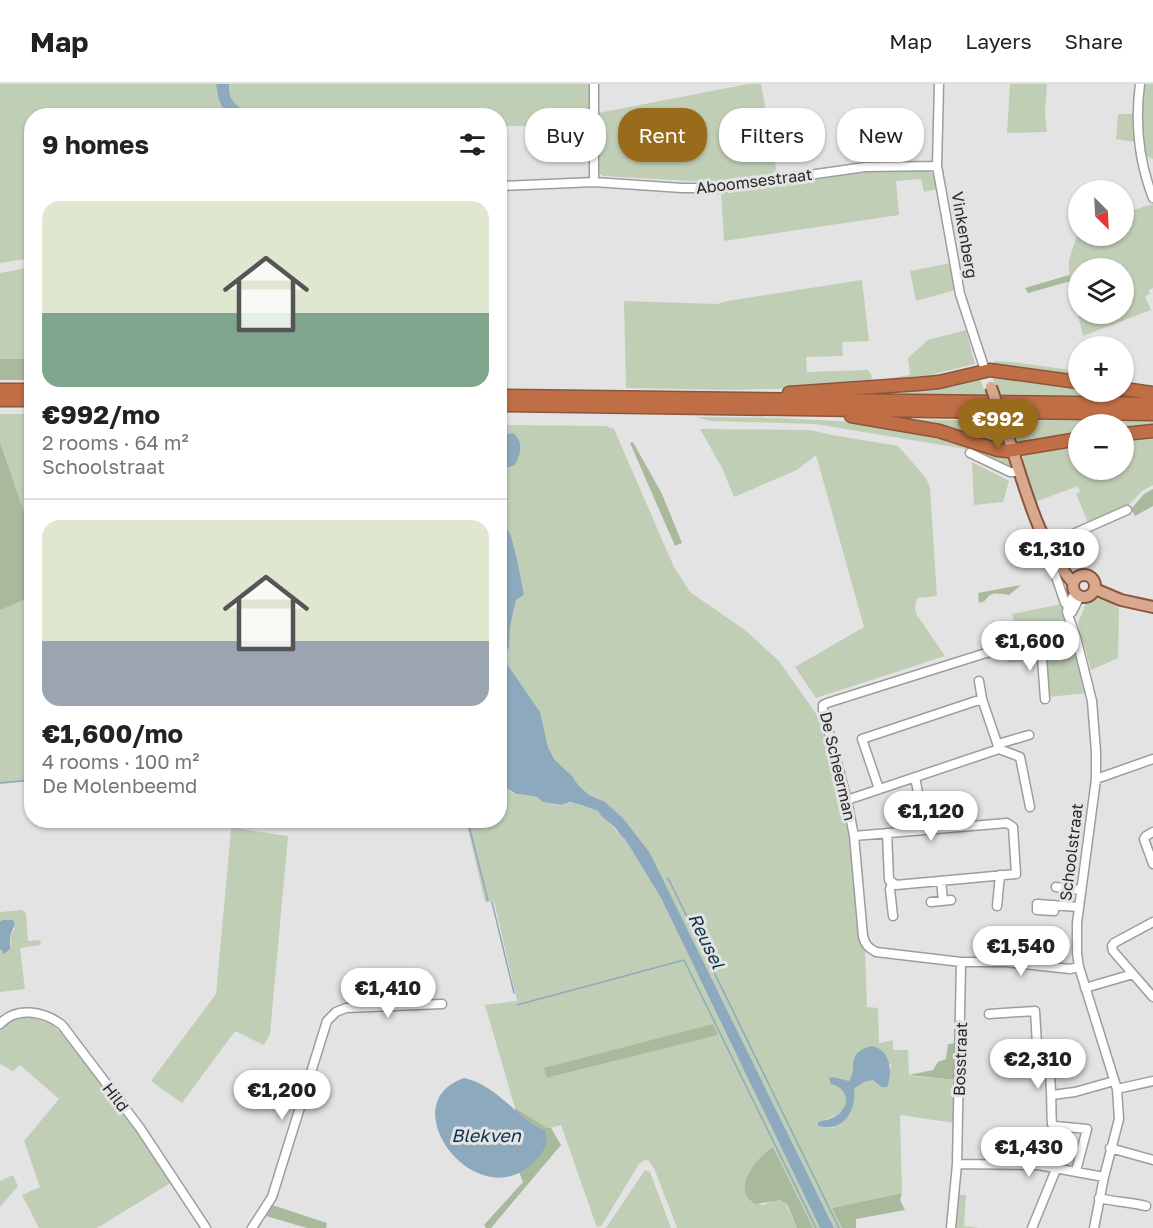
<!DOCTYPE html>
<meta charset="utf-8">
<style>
body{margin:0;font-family:"Golos Text",sans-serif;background:#f6f6f6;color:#222;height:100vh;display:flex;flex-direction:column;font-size:22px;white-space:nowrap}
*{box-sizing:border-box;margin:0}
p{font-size:20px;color:#767676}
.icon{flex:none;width:33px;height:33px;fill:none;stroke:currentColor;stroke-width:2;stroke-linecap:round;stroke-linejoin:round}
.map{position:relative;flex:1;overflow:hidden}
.drawer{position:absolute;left:24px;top:24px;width:483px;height:720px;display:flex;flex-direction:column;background:#fff;border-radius:24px;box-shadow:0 2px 4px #0004}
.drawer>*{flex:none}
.hud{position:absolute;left:525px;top:24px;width:537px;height:54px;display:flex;gap:12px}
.needle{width:39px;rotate:156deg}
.controls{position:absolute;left:1068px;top:96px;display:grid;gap:12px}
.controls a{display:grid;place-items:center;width:66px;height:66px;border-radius:50%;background:#fff;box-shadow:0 2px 4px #0004;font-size:30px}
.price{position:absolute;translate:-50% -51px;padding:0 14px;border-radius:21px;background:#fff;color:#222;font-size:20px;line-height:39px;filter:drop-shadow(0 2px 3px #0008)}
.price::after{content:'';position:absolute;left:50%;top:36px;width:18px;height:14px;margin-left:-9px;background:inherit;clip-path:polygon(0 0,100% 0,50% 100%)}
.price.selected{background:#996c1b;color:#fff}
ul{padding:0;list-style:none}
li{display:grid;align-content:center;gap:12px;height:318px;padding:0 18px}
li+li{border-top:2px solid #e0e0e0}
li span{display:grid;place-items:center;height:186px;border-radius:18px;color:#555}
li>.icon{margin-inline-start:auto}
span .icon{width:108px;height:108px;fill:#fffc;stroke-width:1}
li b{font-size:26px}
h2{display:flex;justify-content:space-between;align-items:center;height:72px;padding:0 18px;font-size:26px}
.pill{padding:0 21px;border-radius:24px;background:#fff;box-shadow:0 2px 4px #0004;font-size:21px;line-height:54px}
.pill.selected{background:#996c1b;color:#fff}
header{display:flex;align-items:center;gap:36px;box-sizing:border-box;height:84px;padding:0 30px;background:#fff;border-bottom:2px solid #e0e0e0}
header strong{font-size:28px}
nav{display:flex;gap:33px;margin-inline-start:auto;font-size:21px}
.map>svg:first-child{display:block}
</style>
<header>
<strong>Map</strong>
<nav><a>Map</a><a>Layers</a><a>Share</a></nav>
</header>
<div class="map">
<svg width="1153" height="1144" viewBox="0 0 1153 1144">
<rect width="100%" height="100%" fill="#e3e3e4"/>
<path fill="#c1ceb6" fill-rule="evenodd" d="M0,0h589l1,42h-90v-10h-144l-6,-4 1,3 -319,1 -1,142 -31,5z
M748,0h13l16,89 -69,9 -105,-6 -4,-3 -1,-60z
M1010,0h37l-2,28 2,20 -40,1z
M1144,0h9v75l-7,-3c-4,-23 -5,-48 -2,-72z
M1118,30h18l-1,28 -19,-3z
M871,85l58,2 5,4 3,14 -13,3 -3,-13 -25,2 3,34 -175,26 -3,-51z
M1153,120v84l-4,2 1,4 -5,2 6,14 -68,26 -14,-61v-15l9,-28v4h46v-23zM1078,184h46v46h-46z
M951,179l5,27 -40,11 -6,-30z
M31,183v92h-31v-86z
M862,196l7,61 -27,1 1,14 -37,1 1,15 62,-2v3h2l1,8 38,-6 -2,-17 20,-18 38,-10 9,34 -57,14 -113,10 -76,2 -103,-2 -2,-87 93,3 10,-3z
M995,277l17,1 66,9v7l-85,-14z
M976,291l4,4 7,17 -147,-2z
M994,291l84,11v6h42l33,6 -154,-4 -6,-14z
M0,330h31v118l-31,-90z
M696,333l84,1 74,4 83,13 73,20 4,15 -7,-1 1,-3 -30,-15 -163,-27 -105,-3z
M894,335l102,2 9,20 -4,4z
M1008,336l145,1v8l-29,3v-8h-46v13l-60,7 -4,-6z
M500,341l106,1 8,3 60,138 16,25 55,38 34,31 36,51 10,24 24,99 10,99 1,7 5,8 2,58 11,1 1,35 14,-3v10h15l1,26 47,4 -1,43 -55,-8 2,78 -70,15 10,20h-8l-184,-375 -27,-35 -18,-16 -16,-7 -11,-10 -5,-8 -19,-18 -6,-12 -8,-35 -39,-57 8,-7 1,-21 6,-27 8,-5 -7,-36 -6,-23 -11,-21v-50l6,3 7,-35 -13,2zM891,980l-3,20 -7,3 -8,-7 -9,2 -10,7c2,18 -7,29 -21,39l-14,-1 -1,-5c12,-4 37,-11 27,-29 -4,-6 -8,-9 -11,-16l15,4 3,-3v-9z
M700,345l110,1 22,5 66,11 28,32 4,10 7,108 -20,2 -2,10 2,7 28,41 -129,42 -21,-31 69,-40 -48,-172 -19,15 -63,27 -12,-29z
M1153,353v48l-11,6 -18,19 -35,15 -13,-31 4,-2 -2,-6 -43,16 -14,-40 3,-8 54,-11v27h46v-31z
M972,378l37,19 -6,21 -29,3z
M31,513v184l-31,3v-174z
M1096,514l13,2 10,9 -1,49 -27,12 -13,-47 8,-20z
M1062,520l7,29 -3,2 -48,9 -6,-30z
M1072,558l2,1 14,50 -40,4 -4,-45 5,-6z
M1034,565l3,2v9l-29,3 -4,-10z
M500,693c5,5 7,14 15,17 4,1 10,0 14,1 11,2 19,10 31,10 5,0 4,-2 9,-2 8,-1 20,3 27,7 12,7 18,21 29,29l36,59 159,330h-7l-40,-81c-16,9 -27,27 -28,45l7,10 11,3 13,-6 9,3 12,26h-120l-23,-60 -6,-8h-3l-6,4 -37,61 -4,2 -2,-2 -35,-100 -14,4 -32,-21 -30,-103 32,-4 -23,-100 -9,1 -18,-77 -16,-4 49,-1zM712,940l5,11 -169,43z
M234,744l54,8 -18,198 -6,11 -29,-14 -53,72 -31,-22 65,-87 13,-142 2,-23z
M22,826l4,3 2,28 12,-1 1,5 -21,3 5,41 -25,3v-43l1,3 10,-7 -1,-9 5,-8 -13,-8 -2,2v-10z
M24,930l29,11 13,13 57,74 49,70 -75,46h-58l-17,-33 18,-8 -16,-46 35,-42 -39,-34 -7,6 -13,-7v-37l6,-7z
M645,1086l5,2 21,56h-65z
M13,1091l5,11 -18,21v-26z
M958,1111h8l-2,31 15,2h-24z"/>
<path fill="#a9b99c" d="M1069,191l2,6 -43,12 -3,-5z
M0,275h31v21h-31z
M0,358l31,90v65l-31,13z
M633,358l29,52 20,49 -7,3 -45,-103z
M1153,405v17l-18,10 -4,-7 13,-15z
M1021,501l-12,10c-6,-1 -13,-3 -19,0 -5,4 -4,7 -11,8l-1,-10z
M713,940l5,11 -171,43 -3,-10z
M956,959v37l-48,-5 25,-5 5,-8 8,-3 2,-15z
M515,1024l32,20h4l10,17 -70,83h-5l-2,-3 39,-43 -4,-10 6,-2 20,-39 -15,-8 -15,-12z
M773,1063l40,81h-16l-10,-24 -7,-4 -24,4c-27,-12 1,-48 17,-57z
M902,1109l-2,7 5,10 -49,9v9h-14l-10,-20z
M269,1120l58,19 -1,5h-19l-41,-12 -3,-1z"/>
<path fill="#8da9be" d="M216,0h13c0,4 0,10 2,14 16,33 94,-2 125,17h-130l-7,-15z
M513,349c11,10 8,19 2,32l-9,3 -6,-3v-30z
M500,431l11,21 6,23 7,36 -8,5 -6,27 -1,21 -8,7 39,57 8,35 6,12 19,18 5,8 11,10 16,7 18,16 27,35 184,375h-14l-159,-330 -36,-59c-7,-5 -7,-10 -13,-14 -5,-5 -10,-7 -14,-14l-16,-6 -12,-3 -9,3 -18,-3 -6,-5 -10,-2 -11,-1 -8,-5 -8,-12z
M2,836h11l2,4 -5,12v13l-6,5 -4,-5v-27z
M871,962c20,3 22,26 16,41h-6l-8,-7 -9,2 -10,7c3,23 -12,44 -36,37v-4c5,-2 10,-2 14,-4 19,-9 19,-29 -1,-34l-2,-6 5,-1 15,4c9,-13 -4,-28 22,-35z
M464,994c25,5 44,27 64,43 5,4 11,6 17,10 4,11 -1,20 -8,28 -57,64 -149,-55 -73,-81z"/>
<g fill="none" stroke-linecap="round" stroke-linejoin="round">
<path stroke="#8da9be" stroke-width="1.5" d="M0,699l32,-3
M460,736l8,2 20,79
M668,794l171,350
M492,818l22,91
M517,921l167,-45 132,268"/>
<g stroke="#9c9d9e" stroke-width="11">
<path id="minor" d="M939,0l-2,82 23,128 25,76
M1140,0c-5,38 -1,78 13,114
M594,98v-98
M500,102l94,-4 88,6h37l146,-21 72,-1
M970,369l40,19h10
M1052,457l21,-7 54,-24
M1054,487l11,32 8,5
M1075,509l-7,12 -1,7 9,25 16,64 4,51v27l-19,144v30l2,14 38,122 2,30 -15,58 -10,51
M1072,528l8,-16
M1076,553l-90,16 -159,50 -4,2v5l24,90 7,36 9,100c2,9 6,12 13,16l85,10h44l65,7 9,-2
M1041,559l4,56
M979,597l3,18
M998,660l31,-9
M915,693l10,52
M1096,695l57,-20
M879,705l-17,-50 120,-40 17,50
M847,716l152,-51 21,8 10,50
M1153,748l-7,4 -2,3 9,25
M854,752l153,-13 6,4 3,47 -120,11 -7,-5 -2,-47
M941,797l2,20
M892,799l-2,6 3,27
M1056,803l25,3
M931,818l20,-2
M1054,821v6l-17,-1v-6l42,3
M997,822l3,-31
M1153,838l-39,21 -2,3 1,5 40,46
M1085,904l48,-14
M989,930l46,-3 2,33c18,14 13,59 15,80l3,2 32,3 -11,42
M0,940c16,-18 44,-13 62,1l78,103 66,100
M1117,1005l36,-8
M1052,1011l23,-3 39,-11
M1110,1064l43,12
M957,1080l81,1 66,12
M1099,1114c16,4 31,4 47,8
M252,1144l20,-31 55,-176 9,-9 10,-4 96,-4
M951,1144l6,-64 4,-202
M1032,1144l25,-61"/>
</g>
<g stroke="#8a563b" stroke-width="14">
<path id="major" d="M1005,344c19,53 30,111 68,155
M1073 502a11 11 0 1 1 22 0a11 11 0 1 1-22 0Z
M1095,505l26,11 32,7"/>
</g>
<g stroke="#8a563b" stroke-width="15">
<path id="highway" d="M1124,305l29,4
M0,306h32
M789,309l129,-9 21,-2 51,-12 88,12
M500,312l653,8
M0,316h32
M500,321l653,9
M851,332l88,15 59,19 9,1 71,-12
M1124,350l29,-3"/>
</g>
<use href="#minor" stroke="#fff" stroke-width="8"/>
<use href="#major" stroke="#d9a88f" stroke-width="10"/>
<use href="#highway" stroke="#bf6e45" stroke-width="12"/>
<g stroke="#8a563b" stroke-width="14" stroke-linecap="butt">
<path id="major-bridge" d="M991,303l14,41"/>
</g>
<use href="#major-bridge" stroke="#d9a88f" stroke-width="10"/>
</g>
<g text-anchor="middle" stroke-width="6" stroke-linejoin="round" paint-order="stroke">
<g font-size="16" fill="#282828" stroke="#e3e3e4">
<text transform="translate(754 97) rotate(-7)" y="6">Aboomsestraat</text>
<text transform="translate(965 151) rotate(80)" y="6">Vinkenberg</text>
<text transform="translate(838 682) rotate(77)" y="6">De Scheerman</text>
<text transform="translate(1071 768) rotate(-83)" y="6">Schoolstraat</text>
<text transform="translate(960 975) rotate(-88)" y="6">Bosstraat</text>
<text transform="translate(116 1013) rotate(53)" y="6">Hild</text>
</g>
<g font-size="18" font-style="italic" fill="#0c3148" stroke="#e3e3e4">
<text transform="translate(706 857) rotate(64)" y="6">Reusel</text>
<text x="486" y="1058">Blekven</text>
</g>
</g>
</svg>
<div class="controls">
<a><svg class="needle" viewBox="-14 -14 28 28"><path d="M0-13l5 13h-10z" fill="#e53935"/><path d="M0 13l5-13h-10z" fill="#767676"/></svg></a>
<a><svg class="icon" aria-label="layers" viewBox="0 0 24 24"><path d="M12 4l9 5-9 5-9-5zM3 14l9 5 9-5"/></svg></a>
<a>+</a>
<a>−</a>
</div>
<b class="price selected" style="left:998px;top:366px">€992</b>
<b class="price" style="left:1052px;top:496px">€1,310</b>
<b class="price" style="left:1030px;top:588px">€1,600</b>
<b class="price" style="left:931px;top:758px">€1,120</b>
<b class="price" style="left:1021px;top:893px">€1,540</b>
<b class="price" style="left:388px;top:935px">€1,410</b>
<b class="price" style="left:1038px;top:1006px">€2,310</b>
<b class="price" style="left:282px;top:1037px">€1,200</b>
<b class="price" style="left:1029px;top:1094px">€1,430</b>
<div class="hud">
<a class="pill">Buy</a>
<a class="pill selected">Rent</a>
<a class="pill">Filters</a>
<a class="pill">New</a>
</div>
<section class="drawer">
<h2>9 homes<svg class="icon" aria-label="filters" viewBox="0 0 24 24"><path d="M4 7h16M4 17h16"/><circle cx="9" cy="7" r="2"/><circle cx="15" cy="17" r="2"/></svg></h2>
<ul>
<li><span style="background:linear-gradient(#dfe7d0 60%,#7fa58c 0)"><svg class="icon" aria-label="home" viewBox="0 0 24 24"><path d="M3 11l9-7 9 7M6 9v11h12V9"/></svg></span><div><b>€992/mo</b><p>2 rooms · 64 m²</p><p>Schoolstraat</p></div></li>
<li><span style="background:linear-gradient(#dfe7d0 65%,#9aa5b1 0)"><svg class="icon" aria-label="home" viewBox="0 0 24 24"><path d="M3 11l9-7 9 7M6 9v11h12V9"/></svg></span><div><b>€1,600/mo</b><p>4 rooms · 100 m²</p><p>De Molenbeemd</p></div></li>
</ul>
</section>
</div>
